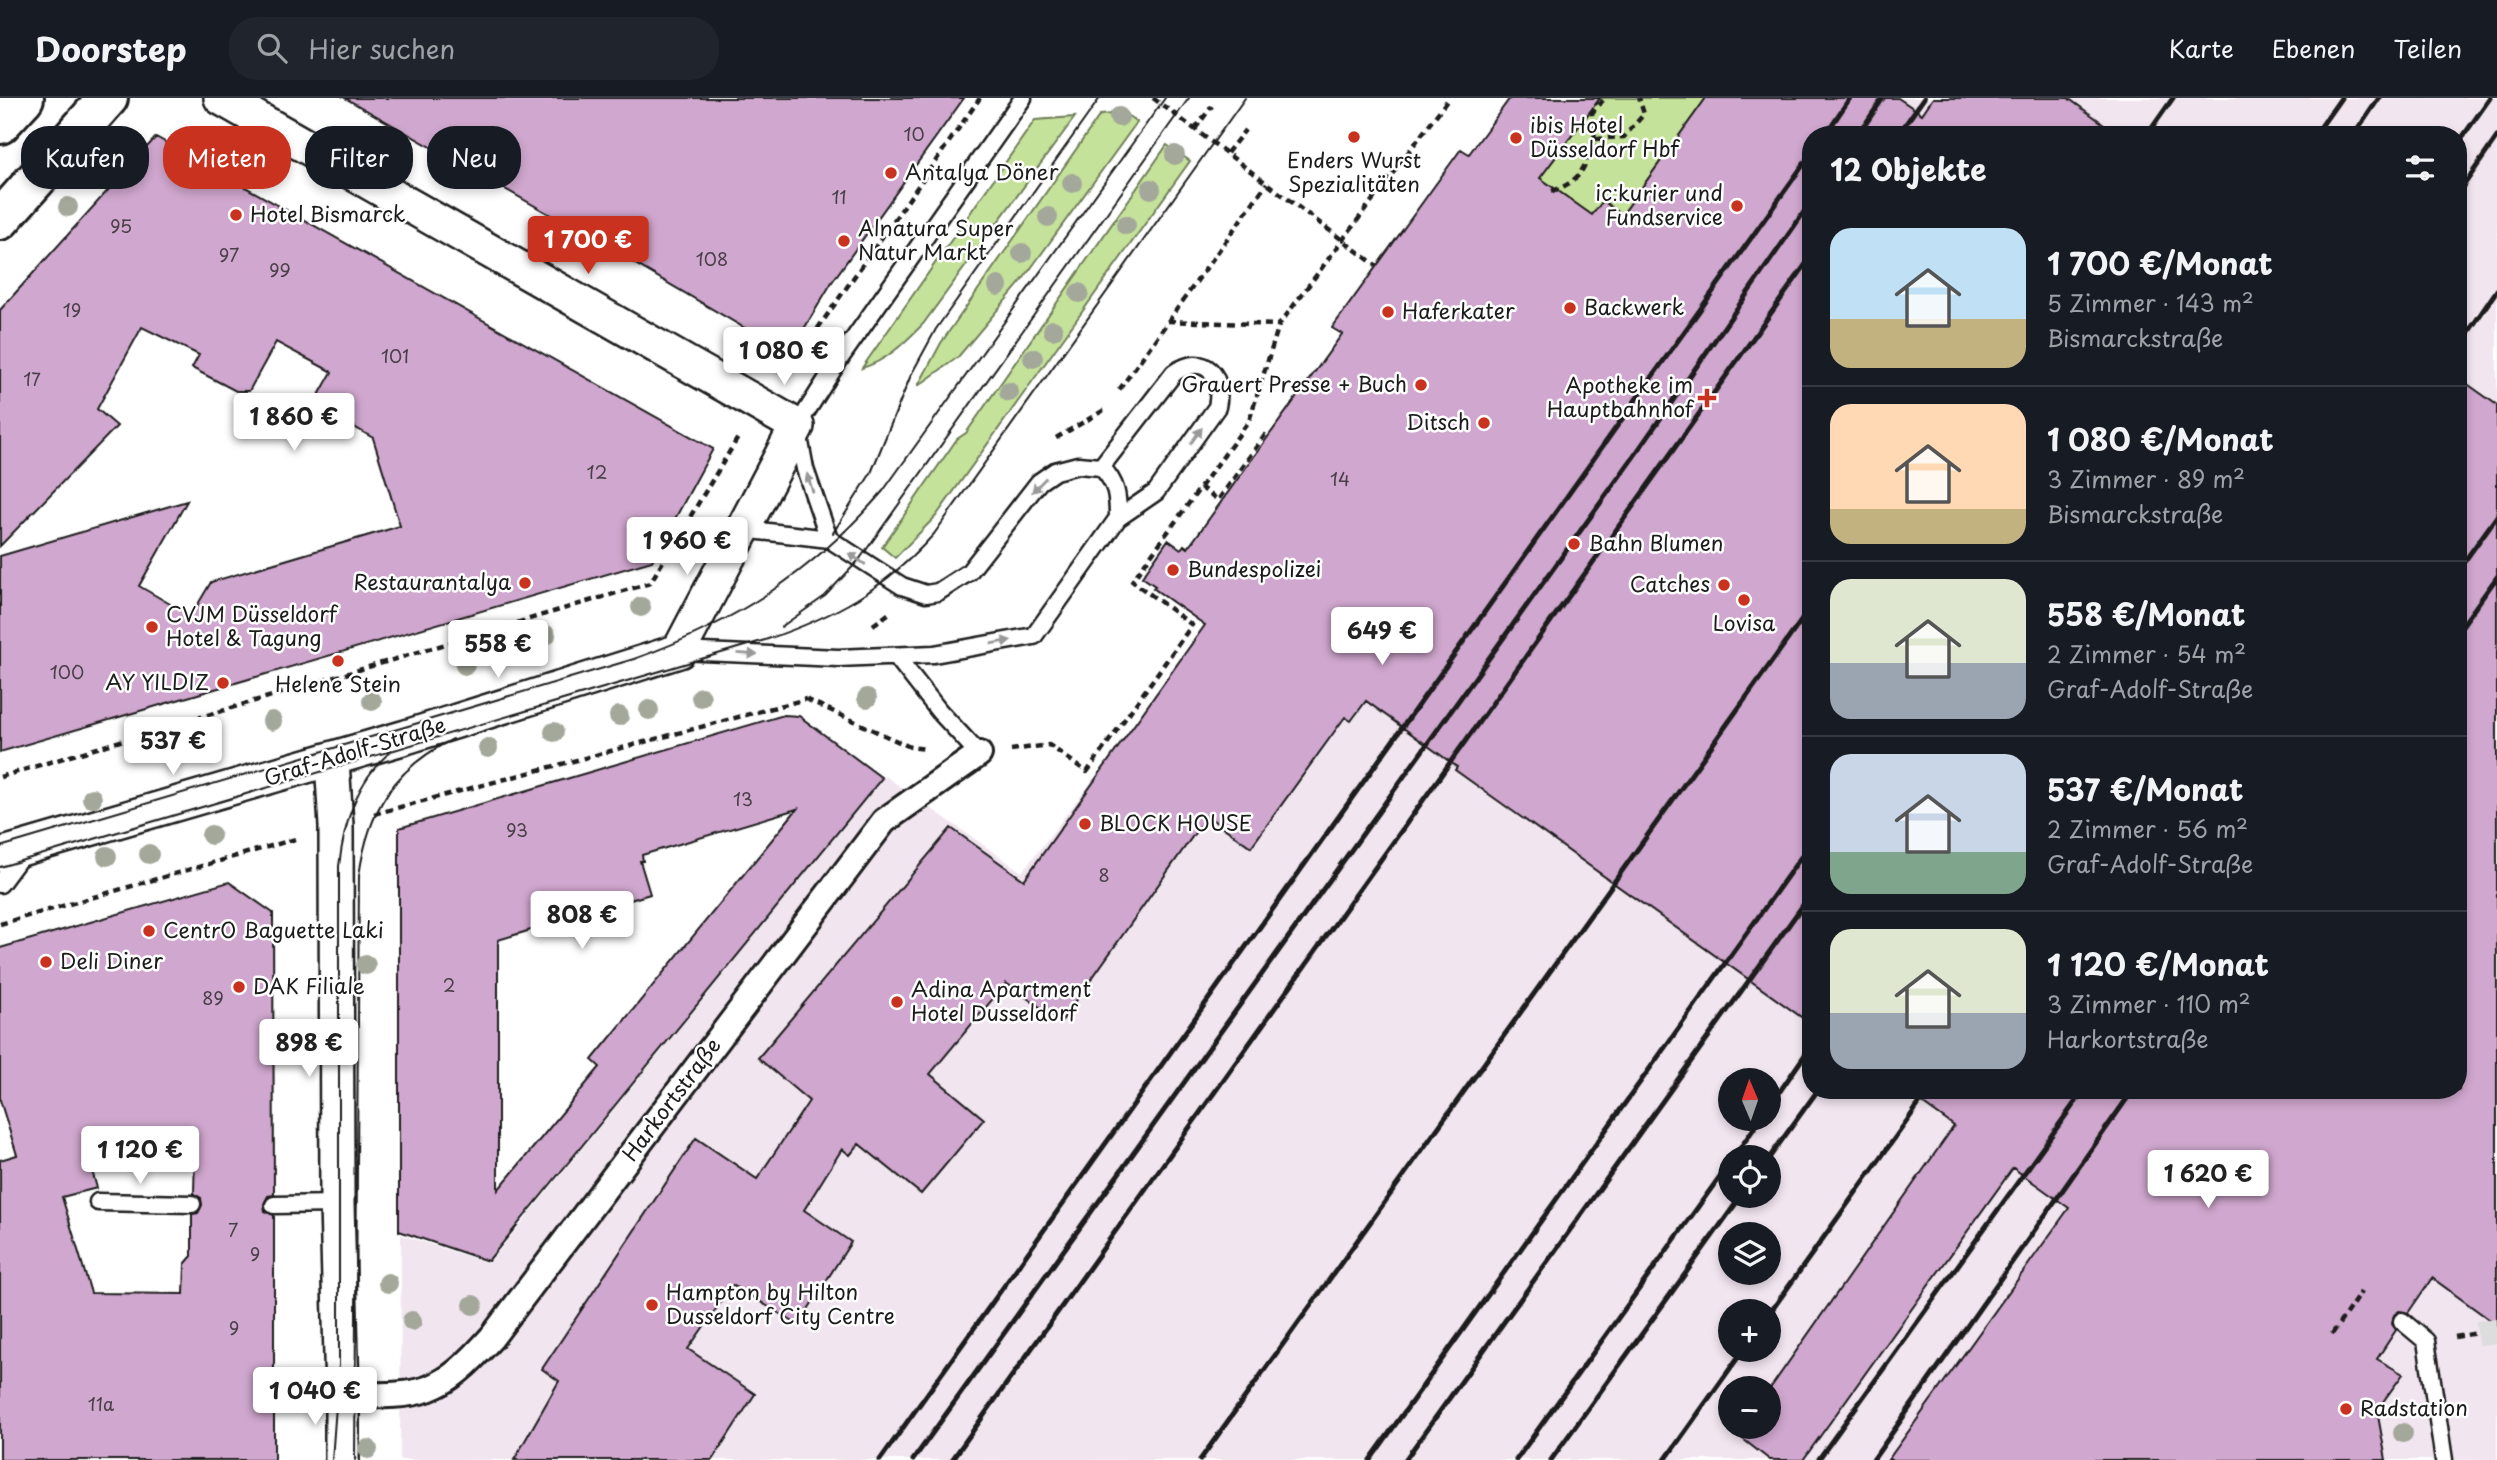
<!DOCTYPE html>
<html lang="de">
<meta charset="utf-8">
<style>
body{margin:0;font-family:"Playpen Sans",sans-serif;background:#20242c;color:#f1f3f6;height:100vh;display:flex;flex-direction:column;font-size:26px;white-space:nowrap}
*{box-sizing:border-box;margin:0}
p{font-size:23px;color:#9ea1a6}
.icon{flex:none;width:38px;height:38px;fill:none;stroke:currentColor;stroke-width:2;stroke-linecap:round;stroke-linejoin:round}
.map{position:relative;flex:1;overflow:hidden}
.panel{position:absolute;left:1802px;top:28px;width:665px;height:973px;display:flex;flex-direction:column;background:#171b24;border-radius:28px;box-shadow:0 4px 10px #0003}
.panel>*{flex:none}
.hud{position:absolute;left:21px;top:28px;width:665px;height:63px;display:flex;gap:14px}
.needle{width:46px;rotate:358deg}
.controls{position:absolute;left:1718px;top:970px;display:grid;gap:14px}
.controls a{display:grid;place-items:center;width:63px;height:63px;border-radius:50%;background:#171b24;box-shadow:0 4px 10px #0003;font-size:35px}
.price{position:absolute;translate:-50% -60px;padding:0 16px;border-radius:7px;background:#fff;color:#222;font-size:23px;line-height:46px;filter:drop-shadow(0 2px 4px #0008)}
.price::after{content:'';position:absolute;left:50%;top:42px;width:21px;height:16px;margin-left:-10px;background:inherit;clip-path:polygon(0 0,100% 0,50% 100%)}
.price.active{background:#c8321e;color:#fff}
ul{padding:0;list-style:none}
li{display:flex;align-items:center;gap:21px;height:175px;padding:0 28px}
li+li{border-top:2px solid #363941}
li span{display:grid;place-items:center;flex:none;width:196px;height:140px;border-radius:21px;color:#555}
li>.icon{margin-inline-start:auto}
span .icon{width:84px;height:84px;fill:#fffc;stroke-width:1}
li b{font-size:30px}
h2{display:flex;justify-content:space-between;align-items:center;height:84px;padding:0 28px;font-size:30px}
.chip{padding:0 24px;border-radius:28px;background:#171b24;box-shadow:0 4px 10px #0003;font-size:24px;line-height:63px}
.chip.active{background:#c8321e;color:#fff}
header{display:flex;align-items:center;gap:42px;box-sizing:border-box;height:98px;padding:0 35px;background:#171b24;border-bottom:2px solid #363941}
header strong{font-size:33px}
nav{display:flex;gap:38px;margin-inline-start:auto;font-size:24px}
.search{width:490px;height:63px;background:#20242c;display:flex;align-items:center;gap:18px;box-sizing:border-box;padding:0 24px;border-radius:28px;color:#9ea1a6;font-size:26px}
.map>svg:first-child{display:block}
</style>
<header>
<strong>Doorstep</strong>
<div class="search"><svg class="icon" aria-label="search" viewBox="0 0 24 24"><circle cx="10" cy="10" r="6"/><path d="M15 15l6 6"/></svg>Hier suchen</div>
<nav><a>Karte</a><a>Ebenen</a><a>Teilen</a></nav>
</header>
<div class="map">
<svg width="2497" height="1362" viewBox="0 0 2497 1362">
<rect width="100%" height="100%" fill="#fff"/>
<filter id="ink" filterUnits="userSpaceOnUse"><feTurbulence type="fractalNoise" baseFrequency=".0143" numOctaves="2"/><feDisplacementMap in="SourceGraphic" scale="14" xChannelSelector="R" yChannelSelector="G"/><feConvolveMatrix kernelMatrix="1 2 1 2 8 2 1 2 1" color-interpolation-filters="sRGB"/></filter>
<g filter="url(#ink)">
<path fill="#f1e5f0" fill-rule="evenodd" d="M1806,0h691v1362h-2097l1,-225 88,28 396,-487 137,96 94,-122 135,97 94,-130 7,4zM1811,37h648v955h-648zM1731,982h38v38h-38zM1731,1059h38v38h-38zM1731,1136h38v38h-38zM1731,1213h38v38h-38zM1731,1290h38v38h-38z"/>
<path fill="#c5e29a" stroke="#707f5b" stroke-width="2" d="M1600,0h106l-84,117 -19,-14 -11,14 -52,-37z
M1124,15l13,9 -116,160 -63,75 -40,29 23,-43 159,-228z
M1075,19l-152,207c-18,18 -36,37 -61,44l173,-248z
M1167,47l23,16 -254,355 -41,42 -13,-11 75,-108 9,-6z"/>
<path fill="#d0a7ce" stroke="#1c1c1c" stroke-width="2" fill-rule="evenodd" d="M345,0h619l-132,184 -43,72 -198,-116z
M1510,0h90l-60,80 52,37 11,-14 19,14 84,-117h192l24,16 11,-16h135l51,37h-308v889l-356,-254 2,-3 -91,-66 -15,20 -6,-4 -94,130 -44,-31 -146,206 -55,-39 -76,91 54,45 -63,75 -62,-50 -9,11 -8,-6 -38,61 47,32 -53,83 -65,-40 -45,64 67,45 -43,66h-198l45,-79 -17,-12 154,-231 61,41 52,-78 -51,-43 193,-230 73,52 181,-255 -52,-37 2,-2 -13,-9 26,-37 13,9 3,-4 4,3 154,-214 -10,-6 129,-179 8,5z
M156,39l557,312 -61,112 -652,191v-196l187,-55 -48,85 52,30 20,-34 189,-56 -27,-88 -59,-34 18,-32 -56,-30 -27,49h-13l-44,-23 7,-13 -57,-28 -45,82 20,17 -117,120v-236z
M2459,280l38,27v920l-65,-47 -24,35 -9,-2 -5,4 -2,9 4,6 -19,29 26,15 -26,36 9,50h-498l181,-252 -56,-40 -210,292h-33l-44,-34h43v-36l185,-264 -50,-36h555z
M784,617l15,1 83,62 -394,483 -89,-30v-403zM797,711l-205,251 8,7 -102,123v-250l152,-46 -10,-33h3l-1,-6z
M229,784l44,31 1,282 -6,1 -4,8 1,7 9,4v245h-274v-300l17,-5 -17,-55v-152zM86,1052l109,1 -1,43 7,4 1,7 -4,8 -6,1v42l-7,8 -1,30 -93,-1 -29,-96 35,-9z"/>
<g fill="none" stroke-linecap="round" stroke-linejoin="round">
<path stroke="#ddd" stroke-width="24" stroke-dasharray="24 12" stroke-linecap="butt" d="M2477,1235l20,-2"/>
<g stroke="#1c1c1c" stroke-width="21">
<path id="service" d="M743,431l86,10 73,47 24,8 12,-2 31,-20 70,-90 16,-11 23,-6 23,2c16,16 17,29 17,51
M829,441l-24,-70 -8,-43 44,-69 182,-259
M679,553l159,7 96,-4 100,-18 84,-118 38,-26 61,-85c7,-32 -12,-55 -43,-34l-73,94
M896,558l43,55 40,43
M0,786l23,-31
M98,1104l94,2
M274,1107l63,-1
M2402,1223l24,20 18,119"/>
</g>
<g stroke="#1c1c1c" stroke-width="30">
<path id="pedestrian" d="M342,1297c79,1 96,3 150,-58l392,-516 95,-67"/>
</g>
<g stroke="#1c1c1c" stroke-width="38">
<path id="minor" d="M332,662l4,66 1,378 5,191v65
M0,757l406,-118 273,-86 118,-225 -576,-328"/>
</g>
<g stroke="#1c1c1c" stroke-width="44">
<path id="secondary" d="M0,26l24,-26
M0,122l108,-122"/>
</g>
<path stroke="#1c1c1c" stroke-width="4.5" stroke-dasharray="7 5" stroke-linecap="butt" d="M1153,0l224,168
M1195,31l17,-23
M1595,41l-3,-26 13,-15
M1227,55l18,-23
M1552,93c30,-10 32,-23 43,-52l29,-2 20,-23 -5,-16
M1168,223l111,4 170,-227
M777,274l22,-17 181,-257
M1119,292l148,-207
M1056,340l50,-29
M1200,389l18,13 47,-65 3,2
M873,527l18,-13
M806,601l104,48 16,2
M1011,652l38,-5 38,27 105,-147 -60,-44 117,-160 30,-96
M0,679l650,-194 89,-147
M374,716l432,-115
M0,826l299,-86
M2332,1236l29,-42
M2455,1239l22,-4"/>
<use href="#service" stroke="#fff" stroke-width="16"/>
<use href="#pedestrian" stroke="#fff" stroke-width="24"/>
<use href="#minor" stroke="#fff" stroke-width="33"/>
<use href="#secondary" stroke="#fff" stroke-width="38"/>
<path stroke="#1c1c1c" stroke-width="2" d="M833,435l38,-60 40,-98 25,-46 164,-231
M781,529l44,-31 34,-36 330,-462
M0,749l634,-188c101,-36 178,-86 249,-168l282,-393
M0,769l765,-227c70,-24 119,-50 169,-106l311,-436
M332,1362l7,-95v-499c5,-42 17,-85 51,-114
M355,1362l4,-584c9,-65 34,-107 94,-137"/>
<path stroke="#1c1c1c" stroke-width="5" d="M1825,37l25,-37
M1858,37l25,-37
M1898,37l26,-37
M2147,37l26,-37
M2315,37l26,-37
M2354,37l25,-37
M2459,44l31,-44
M2459,94l38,-55
M2459,248l38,-56
M2459,471l38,-53
M2459,532l38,-53
M1769,1009l42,-61
M1734,1059l27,-39
M1769,1060l49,-68
M1769,1216l160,-224
M880,1362l931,-1306
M913,1362l724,-1008 174,-250
M952,1362l859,-1203
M1200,1362l611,-853
M1370,1362l441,-617
M1405,1362l406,-566
M1516,1362l215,-299
M1551,1362l191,-265
M1665,1362l79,-111
M1818,1362l266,-370
M1873,1362l260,-370"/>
</g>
<g fill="#a3a89a">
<circle cx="1119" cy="19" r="10"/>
<circle cx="1175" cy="57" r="10"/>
<circle cx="1072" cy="85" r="10"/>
<circle cx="1151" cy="91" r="10"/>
<circle cx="68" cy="109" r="10"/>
<circle cx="1048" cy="119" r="10"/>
<circle cx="1126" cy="127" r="10"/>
<circle cx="1022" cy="155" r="10"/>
<circle cx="998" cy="188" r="10"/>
<circle cx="1079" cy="195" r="10"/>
<circle cx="1053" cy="232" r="10"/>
<circle cx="1033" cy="260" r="10"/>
<circle cx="1009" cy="294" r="10"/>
<circle cx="641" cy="509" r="10"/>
<circle cx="546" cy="537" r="10"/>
<circle cx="465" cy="567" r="10"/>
<circle cx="701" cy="599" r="10"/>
<circle cx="867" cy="600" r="10"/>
<circle cx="372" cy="603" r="10"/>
<circle cx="649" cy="612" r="10"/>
<circle cx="619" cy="618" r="10"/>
<circle cx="272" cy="623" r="10"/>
<circle cx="554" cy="634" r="10"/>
<circle cx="488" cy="650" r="10"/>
<circle cx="92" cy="700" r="10"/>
<circle cx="211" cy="737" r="10"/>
<circle cx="149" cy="756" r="10"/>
<circle cx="107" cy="758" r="10"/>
<circle cx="366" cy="867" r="10"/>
<circle cx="388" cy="1185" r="10"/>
<circle cx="473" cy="1207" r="10"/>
<circle cx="412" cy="1223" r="10"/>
<circle cx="2403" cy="1335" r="10"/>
<circle cx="368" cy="1351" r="10"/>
</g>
<defs><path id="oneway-solid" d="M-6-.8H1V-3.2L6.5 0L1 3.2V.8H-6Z" transform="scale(1.75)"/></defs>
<g fill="#999">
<use href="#oneway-solid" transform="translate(1196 338) rotate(-54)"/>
<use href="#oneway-solid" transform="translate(810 385) rotate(-108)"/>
<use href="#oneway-solid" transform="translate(1039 387) rotate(134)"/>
<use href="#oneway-solid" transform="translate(857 461) rotate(-147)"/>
<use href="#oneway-solid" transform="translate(1001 544) rotate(-10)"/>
<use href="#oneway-solid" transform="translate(747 556) rotate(3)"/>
</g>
</g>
<g fill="#c8321e" stroke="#fff" stroke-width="2.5">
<circle cx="1354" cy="39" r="7"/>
<circle cx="1516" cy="40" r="7"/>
<circle cx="891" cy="75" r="7"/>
<circle cx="1737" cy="108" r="7"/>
<circle cx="236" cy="117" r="7"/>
<circle cx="844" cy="143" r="7"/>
<circle cx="1570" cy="210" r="7"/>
<circle cx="1388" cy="214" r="7"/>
<circle cx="1421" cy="287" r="7"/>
<path d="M1703.5 289.5h7v7h7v7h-7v7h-7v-7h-7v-7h7z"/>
<circle cx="1484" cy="325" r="7"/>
<circle cx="1574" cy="446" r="7"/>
<circle cx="1173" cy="472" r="7"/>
<circle cx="525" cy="485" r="7"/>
<circle cx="1724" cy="487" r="7"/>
<circle cx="1744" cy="502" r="7"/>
<circle cx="152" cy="529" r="7"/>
<circle cx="338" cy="563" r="7"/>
<circle cx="223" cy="585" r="7"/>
<circle cx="1085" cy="726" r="7"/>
<circle cx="149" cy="833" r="7"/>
<circle cx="46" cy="864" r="7"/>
<circle cx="239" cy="889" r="7"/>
<circle cx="897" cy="904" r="7"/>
<circle cx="652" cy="1207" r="7"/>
<circle cx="2346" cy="1311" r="7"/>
</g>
<g text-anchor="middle" stroke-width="5" stroke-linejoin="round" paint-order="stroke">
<g font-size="18" fill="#493f48">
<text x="914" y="43">10</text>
<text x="839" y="106">11</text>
<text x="121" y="135">95</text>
<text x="229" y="164">97</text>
<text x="712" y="168">108</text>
<text x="280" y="179">99</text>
<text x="72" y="219">19</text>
<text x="395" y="265">101</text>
<text x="32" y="288">17</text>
<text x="597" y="381">12</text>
<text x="1340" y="388">14</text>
<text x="67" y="581">100</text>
<text x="743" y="708">13</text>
<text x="517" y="739">93</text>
<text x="1104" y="784">8</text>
<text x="449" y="894">2</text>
<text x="213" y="907">89</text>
<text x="233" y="1139">7</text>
<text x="255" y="1163">9</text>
<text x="234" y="1237">9</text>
<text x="101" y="1313">11a</text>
</g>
<g font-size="21" fill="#1c1c1c" stroke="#fff" text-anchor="start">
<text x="1530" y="35">ibis Hotel<tspan x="1530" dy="24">Düsseldorf Hbf</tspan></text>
<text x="1354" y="70" text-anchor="middle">Enders Wurst<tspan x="1354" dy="24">Spezialitäten</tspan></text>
<text x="905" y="82">Antalya Döner</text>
<text x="1723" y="103" text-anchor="end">ic:kurier und<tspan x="1723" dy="24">Fundservice</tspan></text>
<text x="250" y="124">Hotel Bismarck</text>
<text x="858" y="138">Alnatura Super<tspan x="858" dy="24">Natur Markt</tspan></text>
<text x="1584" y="217">Backwerk</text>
<text x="1402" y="221">Haferkater</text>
<text x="1407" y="294" text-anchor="end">Grauert Presse + Buch</text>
<text x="1693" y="295" text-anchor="end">Apotheke im<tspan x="1693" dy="24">Hauptbahnhof</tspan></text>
<text x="1470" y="332" text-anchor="end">Ditsch</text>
<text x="1588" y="453">Bahn Blumen</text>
<text x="1187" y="479">Bundespolizei</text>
<text x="511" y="492" text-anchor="end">Restaurantalya</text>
<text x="1710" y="494" text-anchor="end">Catches</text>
<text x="166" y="524">CVJM Düsseldorf<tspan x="166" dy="24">Hotel &amp; Tagung</tspan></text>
<text x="1744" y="533" text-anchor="middle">Lovisa</text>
<text x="209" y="592" text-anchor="end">AY YILDIZ</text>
<text x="338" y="594" text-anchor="middle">Helene Stein</text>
<text x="1099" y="733">BLOCK HOUSE</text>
<text x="163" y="840">CentrO Baguette Laki</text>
<text x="60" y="871">Deli Diner</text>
<text x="253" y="896">DAK Filiale</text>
<text x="911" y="899">Adina Apartment<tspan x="911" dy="24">Hotel Dusseldorf</tspan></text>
<text x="666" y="1202">Hampton by Hilton<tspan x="666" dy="24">Dusseldorf City Centre</tspan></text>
<text x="2360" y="1318">Radstation</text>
</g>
<g font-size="21" fill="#1c1c1c" stroke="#fff">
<text transform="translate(355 654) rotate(-17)" y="7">Graf-Adolf-Straße</text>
<text transform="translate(672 1002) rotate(-53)" y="7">Harkortstraße</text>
</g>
</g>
</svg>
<div class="controls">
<a><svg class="needle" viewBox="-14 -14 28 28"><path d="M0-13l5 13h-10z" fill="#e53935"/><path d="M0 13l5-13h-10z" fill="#9ea1a6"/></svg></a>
<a><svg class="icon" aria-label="locate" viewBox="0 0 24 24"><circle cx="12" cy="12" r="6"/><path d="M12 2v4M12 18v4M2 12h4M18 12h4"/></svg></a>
<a><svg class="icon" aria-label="layers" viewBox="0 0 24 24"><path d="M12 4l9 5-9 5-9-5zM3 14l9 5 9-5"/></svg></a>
<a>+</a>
<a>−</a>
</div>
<b class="price active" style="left:588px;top:178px">1 700 €</b>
<b class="price" style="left:784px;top:289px">1 080 €</b>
<b class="price" style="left:294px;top:355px">1 860 €</b>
<b class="price" style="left:687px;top:479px">1 960 €</b>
<b class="price" style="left:1382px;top:569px">649 €</b>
<b class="price" style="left:498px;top:582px">558 €</b>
<b class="price" style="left:173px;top:679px">537 €</b>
<b class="price" style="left:582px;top:853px">808 €</b>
<b class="price" style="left:309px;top:981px">898 €</b>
<b class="price" style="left:140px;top:1088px">1 120 €</b>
<b class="price" style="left:2208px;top:1112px">1 620 €</b>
<b class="price" style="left:315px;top:1329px">1 040 €</b>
<div class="hud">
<a class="chip">Kaufen</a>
<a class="chip active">Mieten</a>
<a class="chip">Filter</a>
<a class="chip">Neu</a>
</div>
<section class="panel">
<h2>12 Objekte<svg class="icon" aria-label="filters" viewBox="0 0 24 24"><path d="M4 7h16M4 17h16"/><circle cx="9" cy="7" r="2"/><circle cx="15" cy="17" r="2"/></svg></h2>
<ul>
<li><span style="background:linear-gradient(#bfe0f5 65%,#c2b280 0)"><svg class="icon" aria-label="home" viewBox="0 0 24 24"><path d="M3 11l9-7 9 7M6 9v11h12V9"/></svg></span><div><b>1 700 €/Monat</b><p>5 Zimmer · 143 m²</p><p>Bismarckstraße</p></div></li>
<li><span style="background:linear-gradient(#ffd9b3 75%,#c2b280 0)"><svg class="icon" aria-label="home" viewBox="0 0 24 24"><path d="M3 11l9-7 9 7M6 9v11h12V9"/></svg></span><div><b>1 080 €/Monat</b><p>3 Zimmer · 89 m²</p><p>Bismarckstraße</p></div></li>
<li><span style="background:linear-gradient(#dfe7d0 60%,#9aa5b1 0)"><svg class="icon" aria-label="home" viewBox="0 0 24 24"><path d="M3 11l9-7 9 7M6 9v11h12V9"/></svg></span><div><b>558 €/Monat</b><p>2 Zimmer · 54 m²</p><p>Graf-Adolf-Straße</p></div></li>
<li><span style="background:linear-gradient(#c9d6e8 70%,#7fa58c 0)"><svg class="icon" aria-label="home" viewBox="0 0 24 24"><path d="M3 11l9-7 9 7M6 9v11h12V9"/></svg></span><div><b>537 €/Monat</b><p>2 Zimmer · 56 m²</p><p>Graf-Adolf-Straße</p></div></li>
<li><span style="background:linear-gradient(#dfe7d0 60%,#9aa5b1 0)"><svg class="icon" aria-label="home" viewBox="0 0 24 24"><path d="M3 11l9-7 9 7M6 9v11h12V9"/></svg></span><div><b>1 120 €/Monat</b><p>3 Zimmer · 110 m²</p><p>Harkortstraße</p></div></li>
</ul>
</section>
</div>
